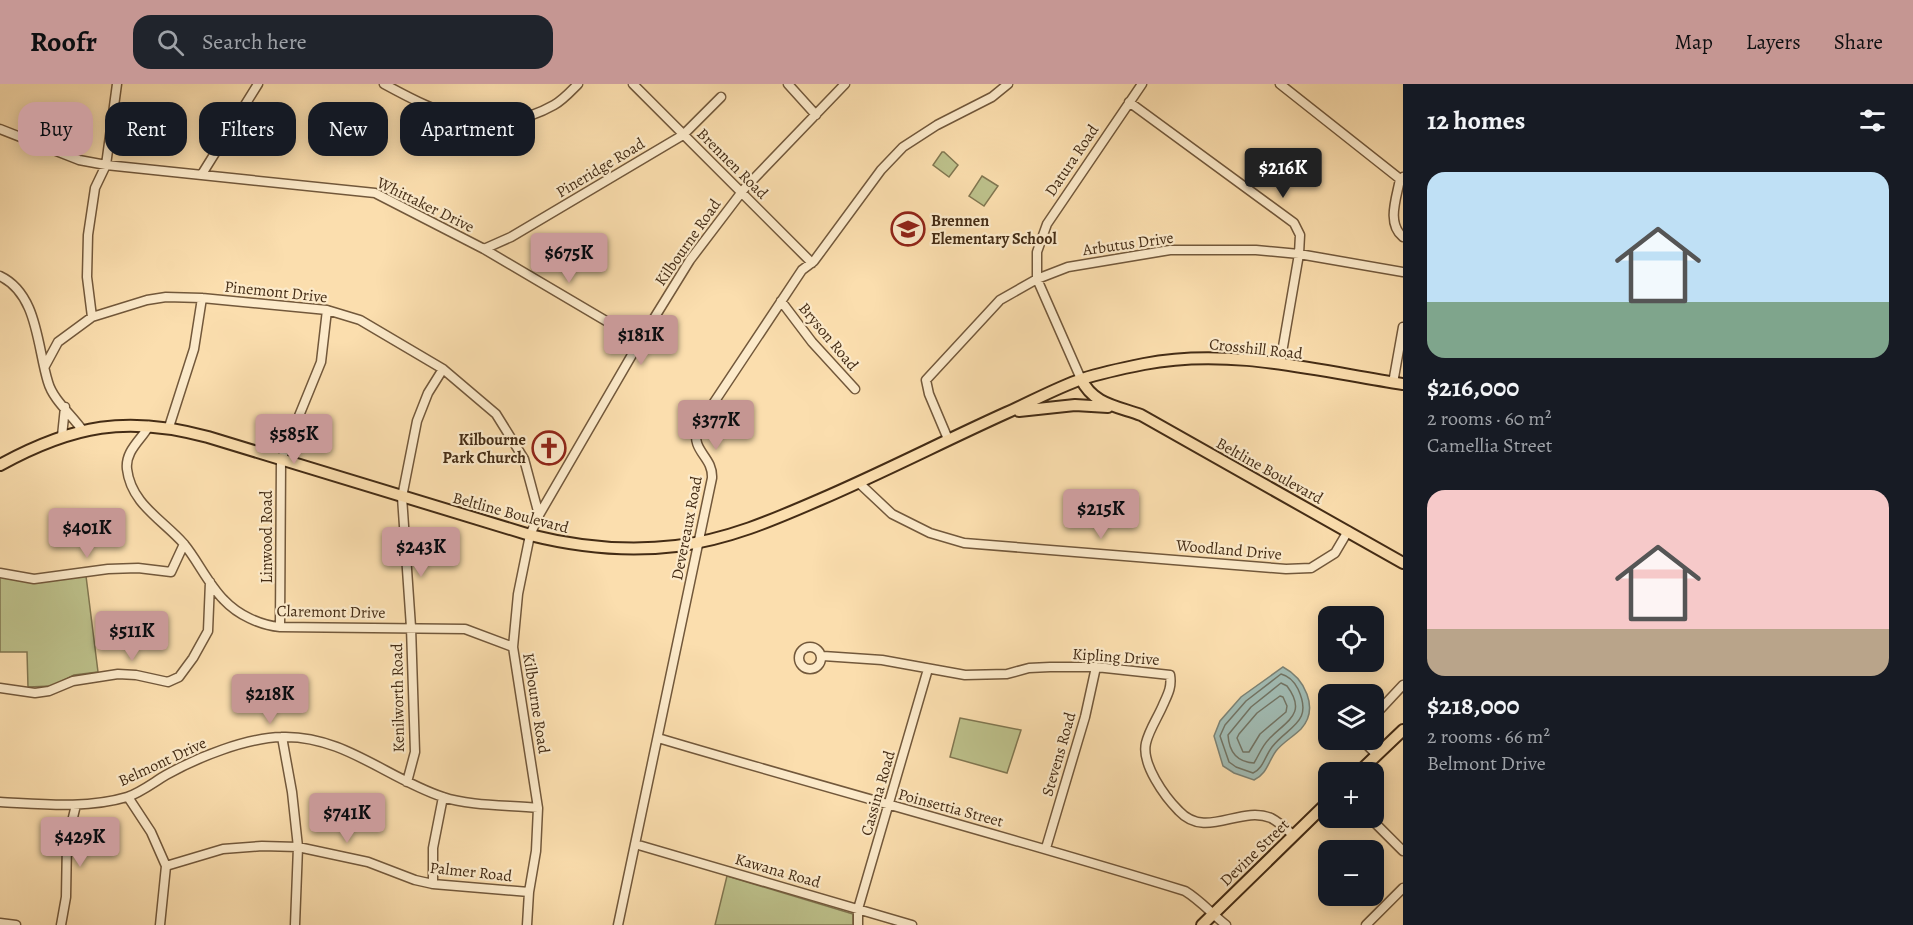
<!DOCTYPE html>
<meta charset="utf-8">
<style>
body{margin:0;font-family:Alegreya,serif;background:#20242c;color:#f1f3f6;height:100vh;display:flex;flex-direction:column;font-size:22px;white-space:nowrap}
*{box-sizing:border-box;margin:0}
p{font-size:20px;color:#9ea1a6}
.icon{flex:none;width:33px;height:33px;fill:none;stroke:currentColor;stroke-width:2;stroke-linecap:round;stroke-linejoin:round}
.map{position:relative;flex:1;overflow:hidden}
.panel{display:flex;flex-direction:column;background:#171b24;width:510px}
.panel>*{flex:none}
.banner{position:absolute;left:18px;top:18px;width:570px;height:54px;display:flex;gap:12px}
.buttons{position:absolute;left:1318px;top:522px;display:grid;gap:12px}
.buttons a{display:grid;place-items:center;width:66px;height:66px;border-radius:12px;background:#171b24;box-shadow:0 3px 15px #0003;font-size:30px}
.price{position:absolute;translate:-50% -51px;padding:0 14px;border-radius:6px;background:#c59692;color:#111;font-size:20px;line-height:39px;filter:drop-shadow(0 2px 3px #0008)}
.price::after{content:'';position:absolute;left:50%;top:36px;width:18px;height:14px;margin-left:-9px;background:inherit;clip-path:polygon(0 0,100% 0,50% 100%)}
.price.active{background:#222;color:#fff}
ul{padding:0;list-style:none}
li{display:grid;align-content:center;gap:12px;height:318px;padding:0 24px}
li span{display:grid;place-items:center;height:186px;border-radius:18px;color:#555}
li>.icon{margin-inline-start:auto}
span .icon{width:108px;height:108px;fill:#fffc;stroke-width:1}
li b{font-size:26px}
h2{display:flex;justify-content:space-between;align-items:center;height:72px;padding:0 24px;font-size:26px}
.chip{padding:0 21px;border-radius:18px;background:#171b24;box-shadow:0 3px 15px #0003;font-size:21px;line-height:54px}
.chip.active{background:#c59692;color:#111}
header{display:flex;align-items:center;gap:36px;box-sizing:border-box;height:84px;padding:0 30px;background:#c59692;color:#111}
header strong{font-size:28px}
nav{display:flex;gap:33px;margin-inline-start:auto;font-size:21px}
.search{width:420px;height:54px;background:#20242c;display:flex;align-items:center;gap:15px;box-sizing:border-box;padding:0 21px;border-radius:18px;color:#9ea1a6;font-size:22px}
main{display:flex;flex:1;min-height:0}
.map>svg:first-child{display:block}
</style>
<header>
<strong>Roofr</strong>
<div class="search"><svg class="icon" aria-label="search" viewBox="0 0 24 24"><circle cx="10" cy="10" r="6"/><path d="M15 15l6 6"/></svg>Search here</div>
<nav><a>Map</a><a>Layers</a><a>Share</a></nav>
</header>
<main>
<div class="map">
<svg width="1403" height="841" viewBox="0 0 1403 841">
<rect width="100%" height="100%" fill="#fbdeae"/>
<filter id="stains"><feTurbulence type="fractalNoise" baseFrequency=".00333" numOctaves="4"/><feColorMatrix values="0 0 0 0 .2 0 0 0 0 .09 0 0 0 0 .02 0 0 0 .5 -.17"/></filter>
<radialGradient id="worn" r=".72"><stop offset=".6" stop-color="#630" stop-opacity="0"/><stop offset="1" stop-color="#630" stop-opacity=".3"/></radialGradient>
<path fill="#bdc18b" stroke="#807650" stroke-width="1.5" d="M942,68h2l14,13 -9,12 -16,-12z
M982,92l16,10 -14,20 -15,-10z
M86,492l12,96 -24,3 -22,11 -24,1 -1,-35h-27v-75l38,5z
M960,634l61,12 -14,43 -57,-16z
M727,792l126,38v11h-138z"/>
<path fill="#a1bbb3" stroke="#7c8274" stroke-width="1.5" d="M1283,583c21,11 37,41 18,62 -8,8 -18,13 -25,22 -8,11 -9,23 -22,29l-20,-7 -11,-7 -9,-30 6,-15 21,-24z"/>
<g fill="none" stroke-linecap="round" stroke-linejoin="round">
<path stroke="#727464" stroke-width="1.5" d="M1281,590c8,2 13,7 17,15 16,34 -10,37 -26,58 -7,9 -9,22 -19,26l-17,-6 -7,-5 -9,-26 5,-11 21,-24z
M1281,599l6,3c21,28 -1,35 -18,53 -7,7 -10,16 -15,24 -17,-1 -25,-11 -26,-28l23,-28z
M1280,612l3,1 4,9 -1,6 -26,22 -11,18h-6l-6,-14 2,-4 18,-21z"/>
<g stroke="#72583b" stroke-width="11">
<path id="minor" d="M384,0c55,30 108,56 170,21 9,-5 17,-14 24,-21
M633,0l179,179
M788,0l28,31
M1280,0l120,95
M1129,18l165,121 6,12 -1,19 -19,110
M0,45l79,31 27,5 269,28 109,56 156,92
M202,90l56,-90
M1403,93l-3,2c-3,18 -14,44 3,58
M484,165l27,-12 172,-102 38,-38
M0,192c38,18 37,71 48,106 5,18 24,33 35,49
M781,217l31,41 43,47
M92,233l-5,-40 1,-42 7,-47 11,-23 11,-81
M45,282l13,-24 34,-25 55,-17 19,-3 36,1 125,12 33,10 83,49 53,45 28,45 15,56
M1081,295l-44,-100v-27l10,-28 95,-140
M1393,299l10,-56
M149,342c-8,14 -24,25 -22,43 4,35 36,51 57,75 14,17 24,40 40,56 14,15 36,25 56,27l185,2 48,18
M169,343l25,-78 8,-51
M62,352l3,-29
M948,355l-19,-45 -3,-14 74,-80 37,-21 31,-12 102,-17h86l43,4 104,18
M859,399l33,31 38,19 34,10 322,26 25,-1 24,-15 13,-22
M0,489l34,6 74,-10 30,-1 33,4 13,-28
M280,543l1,-167 40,-98 6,-52
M799 574a11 11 0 1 1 22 0a11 11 0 1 1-22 0Z
M823,572l59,4 83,15 42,-1 22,-6 21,-1h46l74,8c2,12 -2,19 -7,30 -5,12 -14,25 -17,38 -5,21 19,54 33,68 27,29 61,-6 92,7 8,4 15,11 22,17
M0,604l35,5 14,-2 24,-10 45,-7 18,1 32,7 11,-5 14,-19 15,-27 2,-49
M1374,632l29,-31
M282,653l10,55 6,55 -3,78
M658,654c175,52 352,99 527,153 15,9 27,23 41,34
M1362,656l15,15
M1348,658l3,-2
M407,698l8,-30 -4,-125 -9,-130 15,-76 11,-28 15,-24
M128,713l23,35 15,34 -6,59
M0,718c41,2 87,7 127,-5 13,-4 27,-15 39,-22 32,-18 80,-37 116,-38 61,-2 106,42 161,60 26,9 66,8 95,11
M1370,734l33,33
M635,760l277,81
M1046,764l39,-131 11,-50
M166,782l57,-17 39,-3 36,1 70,15 47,18 18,4 96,8
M433,800v-36l10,-51
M0,839l16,2
M61,841l5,-28 1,-55 9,-37
M527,841l2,-33 7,-41 2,-43 -25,-161 5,-53 12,-59 9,-20 101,-174 50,-81 54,-71 101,-105
M618,841l94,-447c1,-22 -21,-26 -15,-50l105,-158 12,-9 67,-91 22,-23 34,-22 55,-28 16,-13
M858,841v-16l70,-240
M1366,841l37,-37"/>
</g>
<g stroke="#442c15" stroke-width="14">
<path id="major" d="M1081,295c12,25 35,27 60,36l262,148
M1019,327l56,-6 33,2
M0,381c73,-40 127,-50 208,-28l322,98c48,12 97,17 146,11 51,-6 97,-26 143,-46 63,-27 125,-59 187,-87 25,-11 50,-25 76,-34 19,-6 42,-11 62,-15 86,-17 174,7 259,20
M1359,688l44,-42
M1202,841l127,-124"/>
</g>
<use href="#minor" stroke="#fceaca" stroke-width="8"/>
<use href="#major" stroke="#fbdeae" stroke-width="10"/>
</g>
<defs>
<g id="school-ring" transform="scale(1.725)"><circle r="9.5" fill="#fceaca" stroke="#8f2418" stroke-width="1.5"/><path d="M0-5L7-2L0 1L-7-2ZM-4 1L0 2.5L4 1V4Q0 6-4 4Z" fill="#8f2418"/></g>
<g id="church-ring" transform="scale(1.725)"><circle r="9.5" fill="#fceaca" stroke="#8f2418" stroke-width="1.5"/><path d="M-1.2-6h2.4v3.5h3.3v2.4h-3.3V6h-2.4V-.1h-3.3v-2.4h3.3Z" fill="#8f2418"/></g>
</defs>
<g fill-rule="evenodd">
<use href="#school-ring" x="908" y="145"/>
<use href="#church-ring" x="549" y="364"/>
</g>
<g text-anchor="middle" stroke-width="4.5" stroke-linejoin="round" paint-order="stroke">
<g font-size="16" fill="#442c15" stroke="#fceaca">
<text transform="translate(1071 76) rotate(-56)" y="6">Datura Road</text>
<text transform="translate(733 79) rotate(45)" y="6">Brennen Road</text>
<text transform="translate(600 83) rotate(-31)" y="6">Pineridge Road</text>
<text transform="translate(426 120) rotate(26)" y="6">Whittaker Drive</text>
<text transform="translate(687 158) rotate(-55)" y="6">Kilbourne Road</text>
<text transform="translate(1128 159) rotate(-8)" y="6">Arbutus Drive</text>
<text transform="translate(276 207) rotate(6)" y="6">Pinemont Drive</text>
<text transform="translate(829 252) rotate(50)" y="6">Bryson Road</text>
<text transform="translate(1256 264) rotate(6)" y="6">Crosshill Road</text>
<text transform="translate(1270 386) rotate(29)" y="6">Beltline Boulevard</text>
<text transform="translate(511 428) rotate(15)" y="6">Beltline Boulevard</text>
<text transform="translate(686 444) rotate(-79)" y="6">Devereaux Road</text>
<text transform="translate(266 453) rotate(-90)" y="6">Linwood Road</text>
<text transform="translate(1229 465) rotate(5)" y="6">Woodland Drive</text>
<text transform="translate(331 527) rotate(1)" y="6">Claremont Drive</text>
<text transform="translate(1116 572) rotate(4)" y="6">Kipling Drive</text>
<text transform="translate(397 614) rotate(-91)" y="6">Kenilworth Road</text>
<text transform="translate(537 619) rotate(81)" y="6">Kilbourne Road</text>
<text transform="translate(1058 670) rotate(-74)" y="6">Stevens Road</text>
<text transform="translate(162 677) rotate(-25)" y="6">Belmont Drive</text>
<text transform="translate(877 709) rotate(-74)" y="6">Cassina Road</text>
<text transform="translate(951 723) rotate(15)" y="6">Poinsettia Street</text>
<text transform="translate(1254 768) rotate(-44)" y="6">Devine Street</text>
<text transform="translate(778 786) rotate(16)" y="6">Kawana Road</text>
<text transform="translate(471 787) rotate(6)" y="6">Palmer Road</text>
</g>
<g font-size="16" font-weight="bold" fill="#442c15" stroke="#fceaca" text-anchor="start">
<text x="931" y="142">Brennen<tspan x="931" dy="18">Elementary School</tspan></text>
<text x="526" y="361" text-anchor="end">Kilbourne<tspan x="526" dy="18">Park Church</tspan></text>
</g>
</g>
<rect width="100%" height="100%" filter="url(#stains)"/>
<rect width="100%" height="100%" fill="url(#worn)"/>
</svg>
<div class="buttons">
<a><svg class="icon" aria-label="locate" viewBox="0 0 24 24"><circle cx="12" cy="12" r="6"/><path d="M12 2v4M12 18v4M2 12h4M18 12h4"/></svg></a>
<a><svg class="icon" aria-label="layers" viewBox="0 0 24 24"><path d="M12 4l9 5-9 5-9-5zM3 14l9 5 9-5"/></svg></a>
<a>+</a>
<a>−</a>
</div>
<b class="price active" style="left:1283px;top:115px">$216K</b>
<b class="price" style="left:569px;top:200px">$675K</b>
<b class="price" style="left:641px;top:282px">$181K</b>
<b class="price" style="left:716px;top:367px">$377K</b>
<b class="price" style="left:294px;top:381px">$585K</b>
<b class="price" style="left:1101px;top:456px">$215K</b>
<b class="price" style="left:87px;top:475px">$401K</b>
<b class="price" style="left:421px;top:494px">$243K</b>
<b class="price" style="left:132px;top:578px">$511K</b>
<b class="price" style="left:270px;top:641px">$218K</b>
<b class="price" style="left:347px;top:760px">$741K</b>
<b class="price" style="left:80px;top:784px">$429K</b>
<div class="banner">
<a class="chip active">Buy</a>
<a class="chip">Rent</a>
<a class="chip">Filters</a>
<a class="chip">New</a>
<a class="chip">Apartment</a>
</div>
</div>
<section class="panel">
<h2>12 homes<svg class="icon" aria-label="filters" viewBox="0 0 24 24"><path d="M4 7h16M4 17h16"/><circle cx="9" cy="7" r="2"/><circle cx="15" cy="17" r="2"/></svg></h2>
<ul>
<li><span style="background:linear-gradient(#bfe0f5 70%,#7fa58c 0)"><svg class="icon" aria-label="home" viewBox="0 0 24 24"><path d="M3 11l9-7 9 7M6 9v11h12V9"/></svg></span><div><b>$216,000</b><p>2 rooms · 60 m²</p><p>Camellia Street</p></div></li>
<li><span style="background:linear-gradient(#f6c9c9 75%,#b9a48a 0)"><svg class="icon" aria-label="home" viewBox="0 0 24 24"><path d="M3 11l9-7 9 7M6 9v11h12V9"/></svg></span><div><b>$218,000</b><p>2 rooms · 66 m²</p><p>Belmont Drive</p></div></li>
</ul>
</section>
</main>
